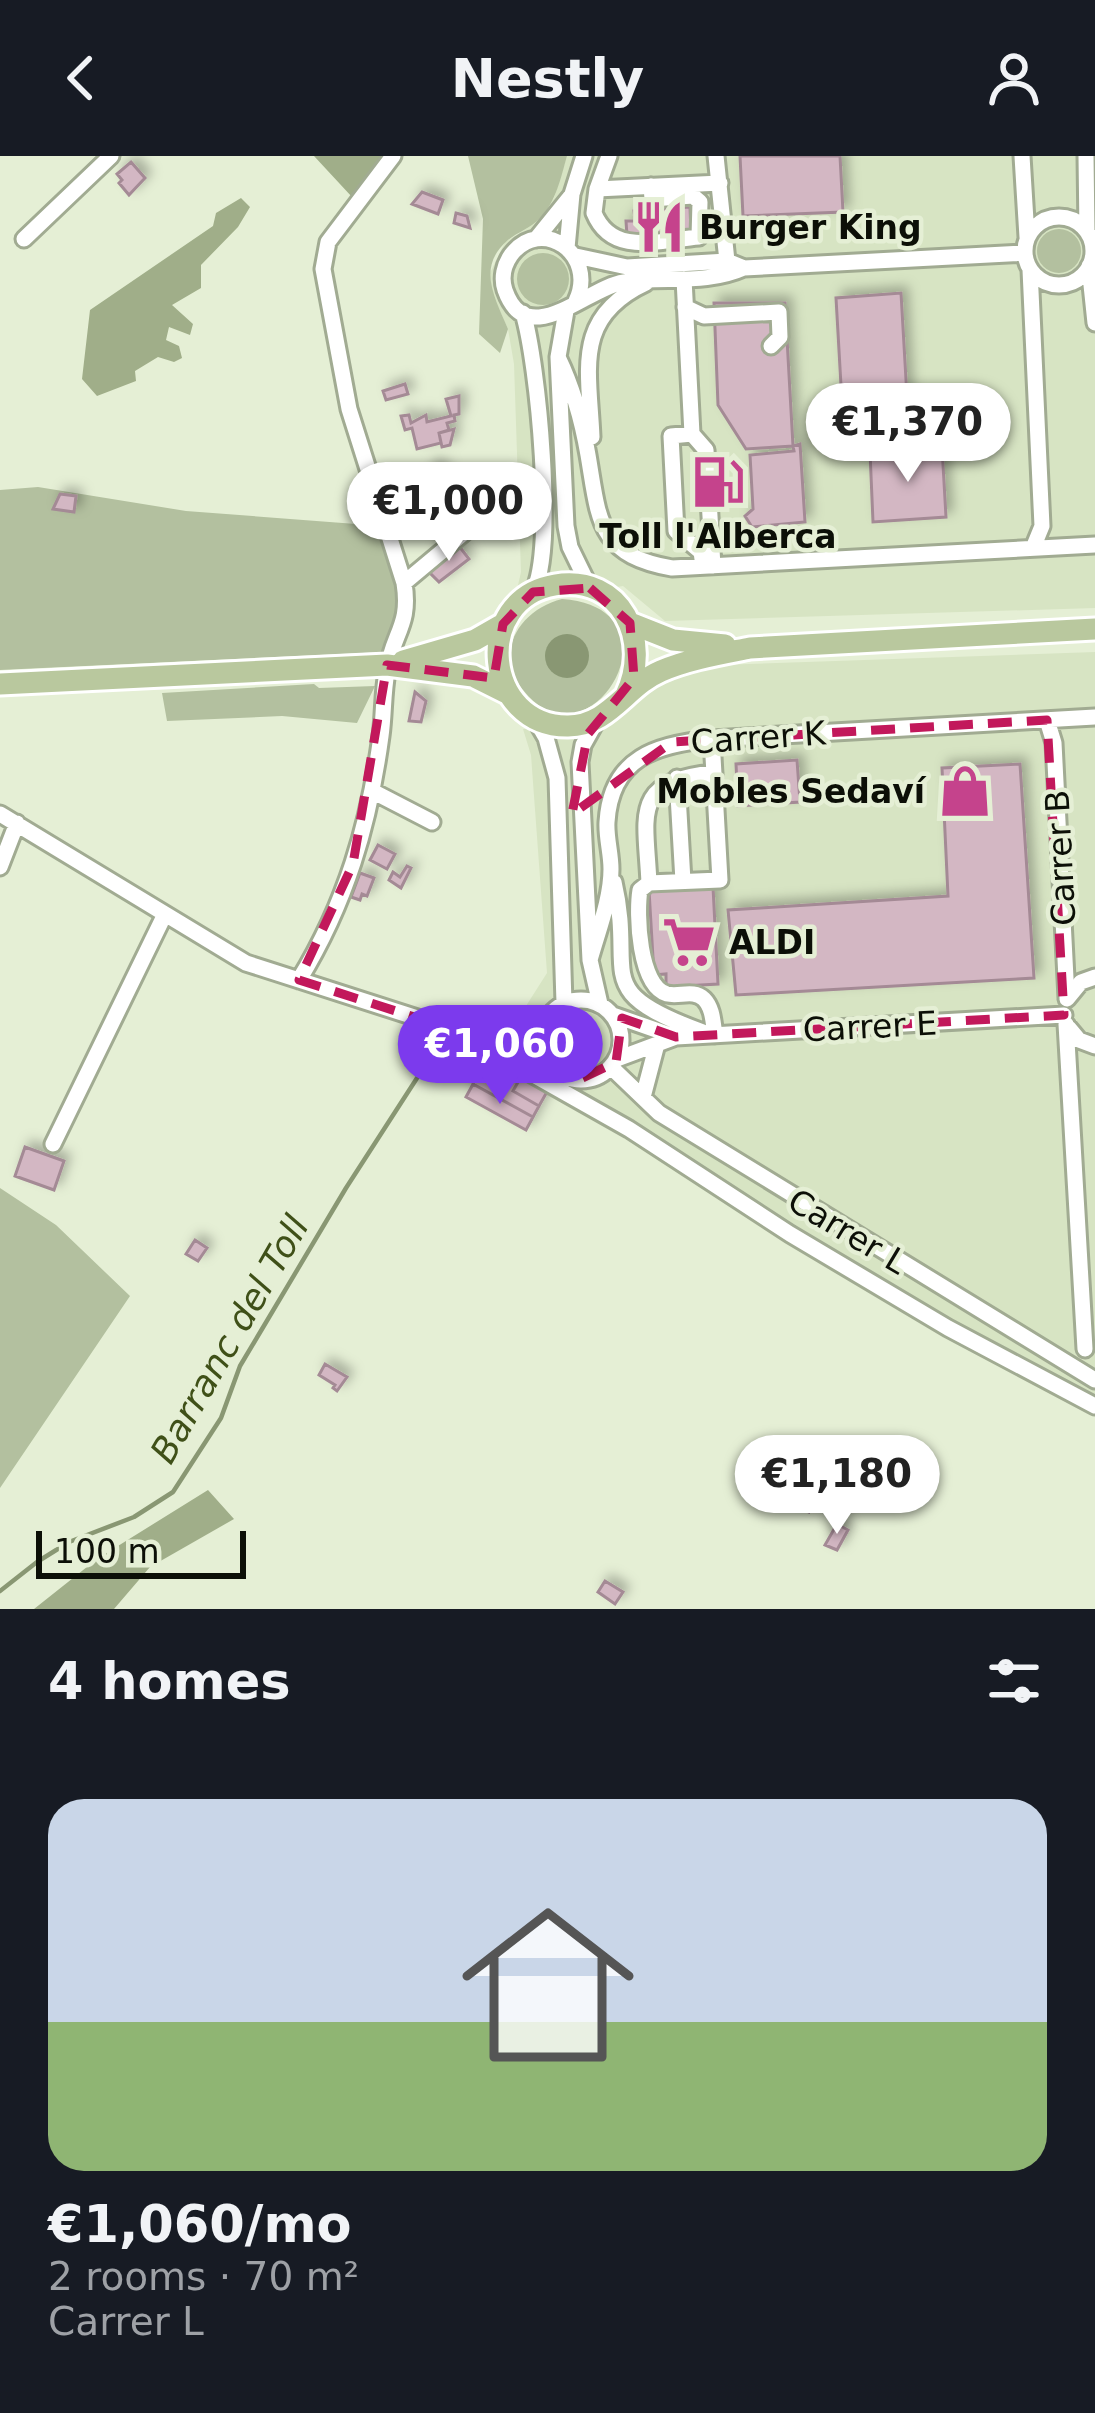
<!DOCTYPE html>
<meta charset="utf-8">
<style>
body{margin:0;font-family:"DejaVu Sans",sans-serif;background:#20242c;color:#f1f3f6;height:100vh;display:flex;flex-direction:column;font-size:45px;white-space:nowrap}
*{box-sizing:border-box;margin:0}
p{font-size:39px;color:#9ea1a6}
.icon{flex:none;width:66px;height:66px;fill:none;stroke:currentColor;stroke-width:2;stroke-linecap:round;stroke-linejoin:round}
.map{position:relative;height:1453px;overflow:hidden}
.panel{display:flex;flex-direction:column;background:#171b24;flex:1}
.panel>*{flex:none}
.scale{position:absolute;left:36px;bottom:30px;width:210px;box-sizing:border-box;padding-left:12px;border:6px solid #0c0f07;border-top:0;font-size:33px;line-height:42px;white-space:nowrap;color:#0c0f07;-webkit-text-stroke:9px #e5efd5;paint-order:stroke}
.price{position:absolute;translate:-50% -102px;padding:0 27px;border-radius:42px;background:#fff;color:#222;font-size:39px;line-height:78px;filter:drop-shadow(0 3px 6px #0008)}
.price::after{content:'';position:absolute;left:50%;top:72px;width:36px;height:27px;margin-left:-18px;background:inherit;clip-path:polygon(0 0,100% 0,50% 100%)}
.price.active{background:#7c3aed;color:#fff}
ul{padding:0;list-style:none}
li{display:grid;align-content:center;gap:24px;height:636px;padding:0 48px}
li+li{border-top:3px solid #363941}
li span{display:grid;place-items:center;height:372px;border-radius:36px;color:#555}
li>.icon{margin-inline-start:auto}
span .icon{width:216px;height:216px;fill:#fffc;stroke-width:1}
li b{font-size:51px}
h2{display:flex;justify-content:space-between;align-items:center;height:144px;padding:0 48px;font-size:51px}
header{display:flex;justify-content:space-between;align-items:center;height:156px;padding:0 48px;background:#171b24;font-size:54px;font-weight:600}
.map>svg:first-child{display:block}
</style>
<header><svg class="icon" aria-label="back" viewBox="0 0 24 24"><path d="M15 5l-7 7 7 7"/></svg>Nestly<svg class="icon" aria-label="person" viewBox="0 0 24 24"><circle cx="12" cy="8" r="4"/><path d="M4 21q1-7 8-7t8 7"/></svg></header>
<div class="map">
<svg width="1095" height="1453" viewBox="0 0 1095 1453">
<defs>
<filter id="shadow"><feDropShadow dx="6" dy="-6" stdDeviation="6" flood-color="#0004"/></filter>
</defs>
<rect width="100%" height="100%" fill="#e5efd5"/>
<path fill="#d7e4c3" d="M567,0h528v452l-430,13 -42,-35 -109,17 7,-31 -7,-208 -6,-35 -16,-35 -2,-21 15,-31 24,-15 25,-29z
M1095,496v760l-608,-356 11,-6 49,-77 -16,-218 -8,-26 22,-1 81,-29 64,-33z"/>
<path fill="#b3c09f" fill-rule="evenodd" d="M468,0h99c-6,21 -11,46 -27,62 -9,10 -22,14 -32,22 -32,27 -13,58 0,89l-8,24 -21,-19 4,-115z
M1037 95a22 22 0 1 1 44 0a22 22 0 1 1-44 0Z
M517 123a26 26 0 1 1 52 0a26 26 0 1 1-52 0Z
M38,331l148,24 196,15 22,69 -20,57 -384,18v-180z
M562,443c126,9 28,176 -39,91 -31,-38 -2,-81 39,-91zM577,481l10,10 -40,17 -1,-15z
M314,528l5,4 56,-2 -18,37 -75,-7 -115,5 -5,-28z
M0,1032l56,37 74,71 -130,192z"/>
<path fill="#a0ae89" d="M314,0h72l-34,41z
M241,42l9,9 -12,20 -37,38v23l-29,17 21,19 -3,11 -21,-8 -3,13 13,6 3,12 -8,4 -16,-5 -23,14 1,10 -39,15 -15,-17 8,-69 123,-84 3,-13z
M208,1334l26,29 -84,48 -36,42h-80l63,-50z"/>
<path fill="#899773" d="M545 500a22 22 0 1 1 44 0a22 22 0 1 1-44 0Z"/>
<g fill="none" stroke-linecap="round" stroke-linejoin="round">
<path stroke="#899773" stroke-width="4.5" d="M0,1435l37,-29 32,-20 65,-25 39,-25 48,-74 19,-52 106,-178 93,-144"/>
</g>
<path fill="#d3b7c3" stroke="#a48a95" stroke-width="3" filter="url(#shadow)" d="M740,0h100l3,56 -100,4z
M131,6l14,16 -16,17 -10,-12 3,-3 -5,-6z
M422,36l21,8 -5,14 -26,-10z
M690,51l1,26 -64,3 -1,-15h9l-1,-10z
M456,57l11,3 3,12 -16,-5z
M901,137l9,156 -40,3 -3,-48 -25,-1 -6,-105z
M714,147h71l8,143 -47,3 -28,-44z
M405,228l3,10 -22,6 -3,-9z
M459,240v18l-5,1 1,6 -8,2 2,7 -10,3 2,10 -24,6 -5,-21 -7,2 -4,-14 8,-1 2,8 15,-8 1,7 24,-6 -5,-17z
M454,273l-4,16 -8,2 -3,-14z
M800,288l5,78 -53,5 -7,-11 8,-7 -3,-54 44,-4 -1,-5z
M942,291l4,70 -73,5 -3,-70z
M431,309l14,5 -10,24 -13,-5z
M412,325l6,27 -10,6 -8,-30z
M60,338l16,2 -2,16 -21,-3z
M459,390l10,13 -30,23 -11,-11z
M415,536l11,9 -5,21 -12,-1z
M797,604l3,42 -62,4 -2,-42z
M1020,608l14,214 -298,17 -8,-85 220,-14 -6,-128z
M378,689l17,9 -8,15 -17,-9z
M407,710l4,2 -10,20 -12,-8 4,-8 7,5z
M360,717l14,5 -7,18 -5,-2 -2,6 -9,-3z
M713,731l5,97 -52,3v-13l-12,1 -5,-85z
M487,900l35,19 -9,16 26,15 -6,11 -60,-33z
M522,919l26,15 -9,16 -26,-15z
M473,928l60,33 -7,13 -60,-33z
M25,991l39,14 -10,29 -39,-14z
M195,1084l12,8 -9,13 -12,-7z
M325,1208l22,13 -10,14 -4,-3 2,-3 -16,-10z
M791,1328l26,15 -8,13 -19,-8 5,-7 -8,-6z
M833,1332l11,7 -8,13 -12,-7z
M837,1368l11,6 -11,20 -12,-5z
M605,1425l18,11 -8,12 -17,-12z"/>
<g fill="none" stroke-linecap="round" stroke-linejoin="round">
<g stroke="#a1ab92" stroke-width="21">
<path id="minor" d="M609,0l-12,33 -3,24c18,44 66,27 105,24l1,-35 -7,-6 -41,3 -1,-13
M716,0l11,105
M1022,0l5,81
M1086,0l1,76
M597,33l123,-6
M1025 95a34 34 0 1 1 68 0a34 34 0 1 1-68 0Z
M24,83l87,-83
M536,83l34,-42
M567,92l5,-54 12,-38
M576,100l51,11 100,-6 17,7
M1089,110l6,57
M1030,114l12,256 -9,22
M684,123l8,155 14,16 7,116
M576,145c22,-47 -35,-86 -65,-46 -7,10 -10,23 -6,35 22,63 83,-3 119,-8 40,-6 82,3 120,-14l281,-15
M685,151l19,9 75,-4 1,25 -9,9
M566,155l-8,46 8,169 4,21 20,41
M523,157c15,49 33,237 10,279
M558,201c15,31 24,63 30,98 11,64 9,100 84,113l423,-23
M692,278l-21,2 5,95 25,21 2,14
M592,281c-3,-68 -19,-120 54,-154
M404,427l79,-66
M535,563l11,19 11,40 7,225
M597,564l-14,25 -3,17 10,198 10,44
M1047,564l7,23 13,255
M712,583l8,141 -71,3c-3,-68 -19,-102 65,-110
M677,622l6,103
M372,635l60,31
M0,658l246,149 212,68 41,24 43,-4
M0,711l17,-44
M614,726c22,94 -27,108 89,150
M649,727l-9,7c-4,24 -1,96 27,104 13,3 26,-5 37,5 9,9 9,24 11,36
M590,804c8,-29 21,-61 21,-91 0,-16 -5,-32 -4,-47 4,-65 50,-78 105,-83l383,-22
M299,824c47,-77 70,-155 82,-244 3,-21 2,-43 6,-64 5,-39 24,-45 17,-89l-55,-174 -26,-140 5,-27 65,-86
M1067,843l14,-17 14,-5
M541 884a40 40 0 1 1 80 0a40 40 0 1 1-80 0Z
M613,859l63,22
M1066,868l19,325
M1069,872l10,12 16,6
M510,901l4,7 115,65 161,105 158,94 147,78
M617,903l59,-22 388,-22
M611,911l48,46 436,267
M643,941l14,-53
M53,988l112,-230"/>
</g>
<g stroke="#fff" stroke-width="27">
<path id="major" d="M630,467l43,17 52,5
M403,505l72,-21 28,-16
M0,528l387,-19 86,11 34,17
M626,539c26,-54 -4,-121 -71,-110 -84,14 -71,142 13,141 41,0 58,-40 93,-55 28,-12 59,-17 89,-23l345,-19"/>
</g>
<use href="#minor" stroke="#fff" stroke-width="15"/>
<use href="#major" stroke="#b9c89e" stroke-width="21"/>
</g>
<path fill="none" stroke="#c2185b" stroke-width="9" stroke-dasharray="24 15" stroke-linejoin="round" d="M590,432l40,35 4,55 -46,56 -16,80 100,-72 375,-22 17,295 -388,22 -54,-19 -6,44 -40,19 -34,-30 -43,4 -41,-24 -159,-51 54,-116 34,-199 107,13 9,-54 30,-32z"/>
<defs>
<g id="restaurant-bare" transform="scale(4.14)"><path d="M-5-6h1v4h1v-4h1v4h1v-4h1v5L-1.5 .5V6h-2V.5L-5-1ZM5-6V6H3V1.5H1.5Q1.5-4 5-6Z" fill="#c5438c" stroke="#e5efd5" stroke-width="2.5" paint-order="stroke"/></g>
<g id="fuel-bare" transform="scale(4.14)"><path d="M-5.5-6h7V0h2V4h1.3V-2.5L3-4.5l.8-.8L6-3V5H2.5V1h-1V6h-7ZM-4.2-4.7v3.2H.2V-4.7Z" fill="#c5438c" stroke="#e5efd5" stroke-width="2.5" paint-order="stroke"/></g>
<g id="shop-bare" transform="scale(4.14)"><path d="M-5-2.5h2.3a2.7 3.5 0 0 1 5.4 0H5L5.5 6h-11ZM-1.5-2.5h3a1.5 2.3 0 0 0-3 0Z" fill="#c5438c" stroke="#e5efd5" stroke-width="2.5" paint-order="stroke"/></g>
<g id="supermarket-bare" transform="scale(4.14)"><path d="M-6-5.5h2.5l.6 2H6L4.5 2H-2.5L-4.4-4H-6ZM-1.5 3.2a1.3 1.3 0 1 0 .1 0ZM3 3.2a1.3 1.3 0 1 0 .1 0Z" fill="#c5438c" stroke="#e5efd5" stroke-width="2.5" paint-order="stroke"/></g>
</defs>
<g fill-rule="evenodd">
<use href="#restaurant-bare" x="659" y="71"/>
<use href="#fuel-bare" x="718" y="326"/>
<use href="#shop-bare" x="965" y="635"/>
<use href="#supermarket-bare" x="689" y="786"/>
</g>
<g text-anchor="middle" stroke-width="9" stroke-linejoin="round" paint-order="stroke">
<g font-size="33" font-weight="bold" fill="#0c0f07" stroke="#e5efd5" text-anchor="start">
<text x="699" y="83">Burger King</text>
<text x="718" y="392" text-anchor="middle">Toll l'Alberca</text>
<text x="925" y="647" text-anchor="end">Mobles Sedaví</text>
<text x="729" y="798">ALDI</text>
</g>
<g font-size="33" fill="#0c0f07" stroke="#e5efd5">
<text transform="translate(758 581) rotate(-4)" y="12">Carrer K</text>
<text transform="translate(1060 702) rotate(-93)" y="12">Carrer B</text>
<text transform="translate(870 870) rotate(-3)" y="12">Carrer E</text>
<text transform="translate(848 1075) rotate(31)" y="12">Carrer L</text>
</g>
<g font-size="36" font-style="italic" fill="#3f5018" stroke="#e5efd5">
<text transform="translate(229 1183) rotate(-60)" y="13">Barranc del Toll</text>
</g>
</g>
</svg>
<div class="scale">100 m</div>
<b class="price" style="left:908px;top:329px">€1,370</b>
<b class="price" style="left:449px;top:408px">€1,000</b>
<b class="price active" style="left:500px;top:951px">€1,060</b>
<b class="price" style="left:837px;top:1381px">€1,180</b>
</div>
<section class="panel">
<h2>4 homes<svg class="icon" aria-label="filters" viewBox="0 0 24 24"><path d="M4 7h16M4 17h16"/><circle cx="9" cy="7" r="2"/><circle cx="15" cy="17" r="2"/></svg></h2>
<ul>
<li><span style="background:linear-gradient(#c9d6e8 60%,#8fb573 0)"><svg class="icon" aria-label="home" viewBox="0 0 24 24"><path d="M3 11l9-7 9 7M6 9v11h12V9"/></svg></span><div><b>€1,060/mo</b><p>2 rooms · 70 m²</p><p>Carrer L</p></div></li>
</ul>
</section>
